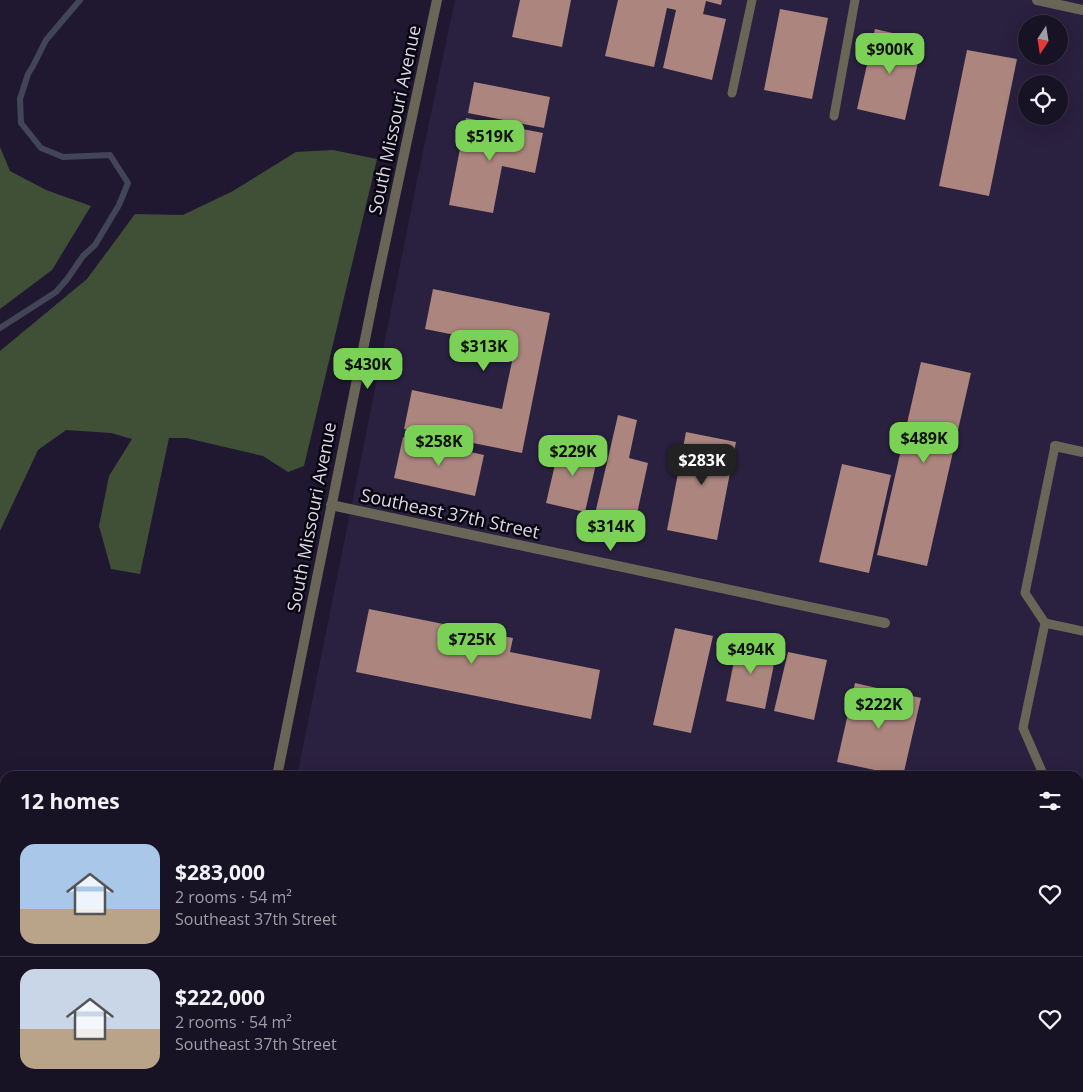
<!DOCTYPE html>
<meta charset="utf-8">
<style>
body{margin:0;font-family:"Open Sans",sans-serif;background:#211b2d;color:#f1f3f6;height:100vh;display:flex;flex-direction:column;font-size:19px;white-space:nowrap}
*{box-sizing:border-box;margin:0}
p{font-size:16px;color:#9f9ea7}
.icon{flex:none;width:28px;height:28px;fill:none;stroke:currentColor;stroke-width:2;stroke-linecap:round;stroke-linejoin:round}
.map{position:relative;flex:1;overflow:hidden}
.details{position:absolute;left:0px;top:771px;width:1084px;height:321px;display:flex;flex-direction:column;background:#181225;border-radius:15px 15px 0 0;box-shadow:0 5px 20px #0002,0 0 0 1px #363242}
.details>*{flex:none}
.needle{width:32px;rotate:192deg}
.buttons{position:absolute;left:1018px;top:15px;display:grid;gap:10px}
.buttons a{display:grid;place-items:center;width:50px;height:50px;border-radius:50%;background:#181225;box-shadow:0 5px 20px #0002,0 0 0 1px #363242;font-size:25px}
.price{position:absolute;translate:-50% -42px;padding:0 11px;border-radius:10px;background:#7ad156;color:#111;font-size:16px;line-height:32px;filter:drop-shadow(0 1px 2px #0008)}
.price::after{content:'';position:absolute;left:50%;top:30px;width:15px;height:11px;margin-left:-8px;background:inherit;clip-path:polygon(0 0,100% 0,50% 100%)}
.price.selected{background:#222;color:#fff}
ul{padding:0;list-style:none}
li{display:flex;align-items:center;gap:15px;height:125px;padding:0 20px}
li+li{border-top:1px solid #363242}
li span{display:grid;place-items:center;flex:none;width:140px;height:100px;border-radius:15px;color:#555}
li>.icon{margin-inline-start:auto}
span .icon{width:60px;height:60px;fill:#fffc;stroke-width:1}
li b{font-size:21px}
h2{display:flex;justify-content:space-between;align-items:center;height:60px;padding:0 20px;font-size:21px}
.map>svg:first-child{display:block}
</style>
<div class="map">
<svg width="1083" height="1092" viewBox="0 0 1083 1092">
<rect width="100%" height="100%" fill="#201831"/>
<path fill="#2a203f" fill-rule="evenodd" d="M455,0h628v969l-4,-1v-192h-782l124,-615zM1026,24h33v32h-33zM1026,84h33v32h-33z
M868,1088h76l23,4h-100z"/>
<path fill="#28351f" d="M393,1088h475l-1,4h-475z"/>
<path fill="#405036" d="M0,147l10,24 36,19 45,16 -39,64 -52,39z
M333,150l44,9 -73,307 -16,6 -25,-16 -77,-18h-17l-29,136 -29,-5 -12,-43 10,-50 23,-37 -21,-6 -45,-3 -28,20 -38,81v-180l87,-72 48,-65 48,1 50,-24 63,-39z"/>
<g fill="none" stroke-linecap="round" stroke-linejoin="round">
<path stroke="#424556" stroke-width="6" d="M0,328l56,-36 12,-14 15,-22 12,-11 24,-40 9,-22 -18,-28 -47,2 -22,-9 -20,-25 -1,-24 8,-25 5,-8 13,-26 34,-40"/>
</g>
<path fill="#ab857e" d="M520,0h51l-9,47 -50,-10z
M618,0h104l-1,5 -15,-4 -3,13 23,5 -14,61 -49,-12 13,-58 -9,-2 -13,59 -49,-11z
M780,9l48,9 -16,81 -48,-9z
M875,29l48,11 -18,80 -48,-11z
M967,50l50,9 -28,137 -50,-10z
M474,82l76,15 -6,31 -76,-15z
M466,118l77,15 -8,40 -33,-7 -9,47 -44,-8z
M433,289l117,24 -28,140 -118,-24 8,-39 90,19 13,-62 -90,-18z
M921,362l50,11 -44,193 -50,-11z
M618,415l19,5 -8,38 19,5 -13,60 -40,-9z
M686,432l50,10 -19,98 -50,-10z
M403,437l81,18 -9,41 -81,-18z
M560,443l39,8 -14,61 -39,-9z
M842,464l49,11 -22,98 -50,-11z
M369,609l144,29 -3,14 90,18 -9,49 -235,-47z
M675,628l38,8 -22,97 -38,-8z
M738,641l39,8 -12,60 -39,-8z
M788,652l39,8 -13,60 -40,-9z
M855,683l66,15 -18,78 -66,-14z"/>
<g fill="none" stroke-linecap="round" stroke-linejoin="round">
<path stroke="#676076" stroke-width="3" stroke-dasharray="2.5 2.5" stroke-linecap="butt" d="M0,923h5
M1079,1066l4,1"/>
<path stroke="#696557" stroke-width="9" d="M732,93l20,-93
M834,116l21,-116
M1045,623l-20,-30 30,-147
M1044,776l-21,-48 22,-105 38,8
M1079,853l4,9
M1079,895l4,-21
M639,1088l17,4
M307,1092l9,-4
M444,1092l3,-4"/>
<path stroke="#696557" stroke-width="10" d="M1037,0l46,10
M1055,446l28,6
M331,505l554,118
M277,776l97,-481 63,-295"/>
<path stroke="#696557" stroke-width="10" d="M0,898l5,-1
M1079,1001l4,1"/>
</g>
<g text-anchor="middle" stroke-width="5" stroke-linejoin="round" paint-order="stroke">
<g font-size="18" fill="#dcd8e9" stroke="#090610">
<text transform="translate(395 120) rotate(-78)" y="6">South Missouri Avenue</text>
<text transform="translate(450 514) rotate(12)" y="6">Southeast 37th Street</text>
<text transform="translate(312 517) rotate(-79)" y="6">South Missouri Avenue</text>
</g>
</g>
</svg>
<div class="buttons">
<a><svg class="needle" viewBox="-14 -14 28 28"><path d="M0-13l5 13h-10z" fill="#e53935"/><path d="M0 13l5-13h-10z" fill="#9f9ea7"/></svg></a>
<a><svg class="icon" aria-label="locate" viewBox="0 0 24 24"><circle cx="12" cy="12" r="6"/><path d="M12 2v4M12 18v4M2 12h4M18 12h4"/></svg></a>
</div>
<b class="price" style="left:890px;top:75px">$900K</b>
<b class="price" style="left:490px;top:162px">$519K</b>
<b class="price" style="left:484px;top:372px">$313K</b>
<b class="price" style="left:368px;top:390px">$430K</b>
<b class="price" style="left:924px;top:464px">$489K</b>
<b class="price" style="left:439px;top:467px">$258K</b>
<b class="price" style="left:573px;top:477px">$229K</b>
<b class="price selected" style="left:702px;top:486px">$283K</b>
<b class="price" style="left:611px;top:552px">$314K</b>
<b class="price" style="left:472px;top:665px">$725K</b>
<b class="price" style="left:751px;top:675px">$494K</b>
<b class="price" style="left:879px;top:730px">$222K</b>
<section class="details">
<h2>12 homes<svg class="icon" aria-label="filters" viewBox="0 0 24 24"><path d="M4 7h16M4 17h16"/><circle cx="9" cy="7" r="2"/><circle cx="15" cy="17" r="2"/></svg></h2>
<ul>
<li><span style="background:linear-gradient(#a9c7e8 65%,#b9a48a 0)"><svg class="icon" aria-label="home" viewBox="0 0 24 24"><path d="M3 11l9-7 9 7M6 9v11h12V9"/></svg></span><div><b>$283,000</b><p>2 rooms · 54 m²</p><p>Southeast 37th Street</p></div><svg class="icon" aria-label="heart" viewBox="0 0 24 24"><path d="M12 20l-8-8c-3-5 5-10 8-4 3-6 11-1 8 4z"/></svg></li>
<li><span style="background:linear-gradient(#c9d6e8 60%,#b9a48a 0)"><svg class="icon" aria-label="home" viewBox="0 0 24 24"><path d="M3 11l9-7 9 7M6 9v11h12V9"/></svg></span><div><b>$222,000</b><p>2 rooms · 54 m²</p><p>Southeast 37th Street</p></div><svg class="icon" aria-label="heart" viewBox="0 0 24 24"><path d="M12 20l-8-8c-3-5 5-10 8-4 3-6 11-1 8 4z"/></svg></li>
</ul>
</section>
</div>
